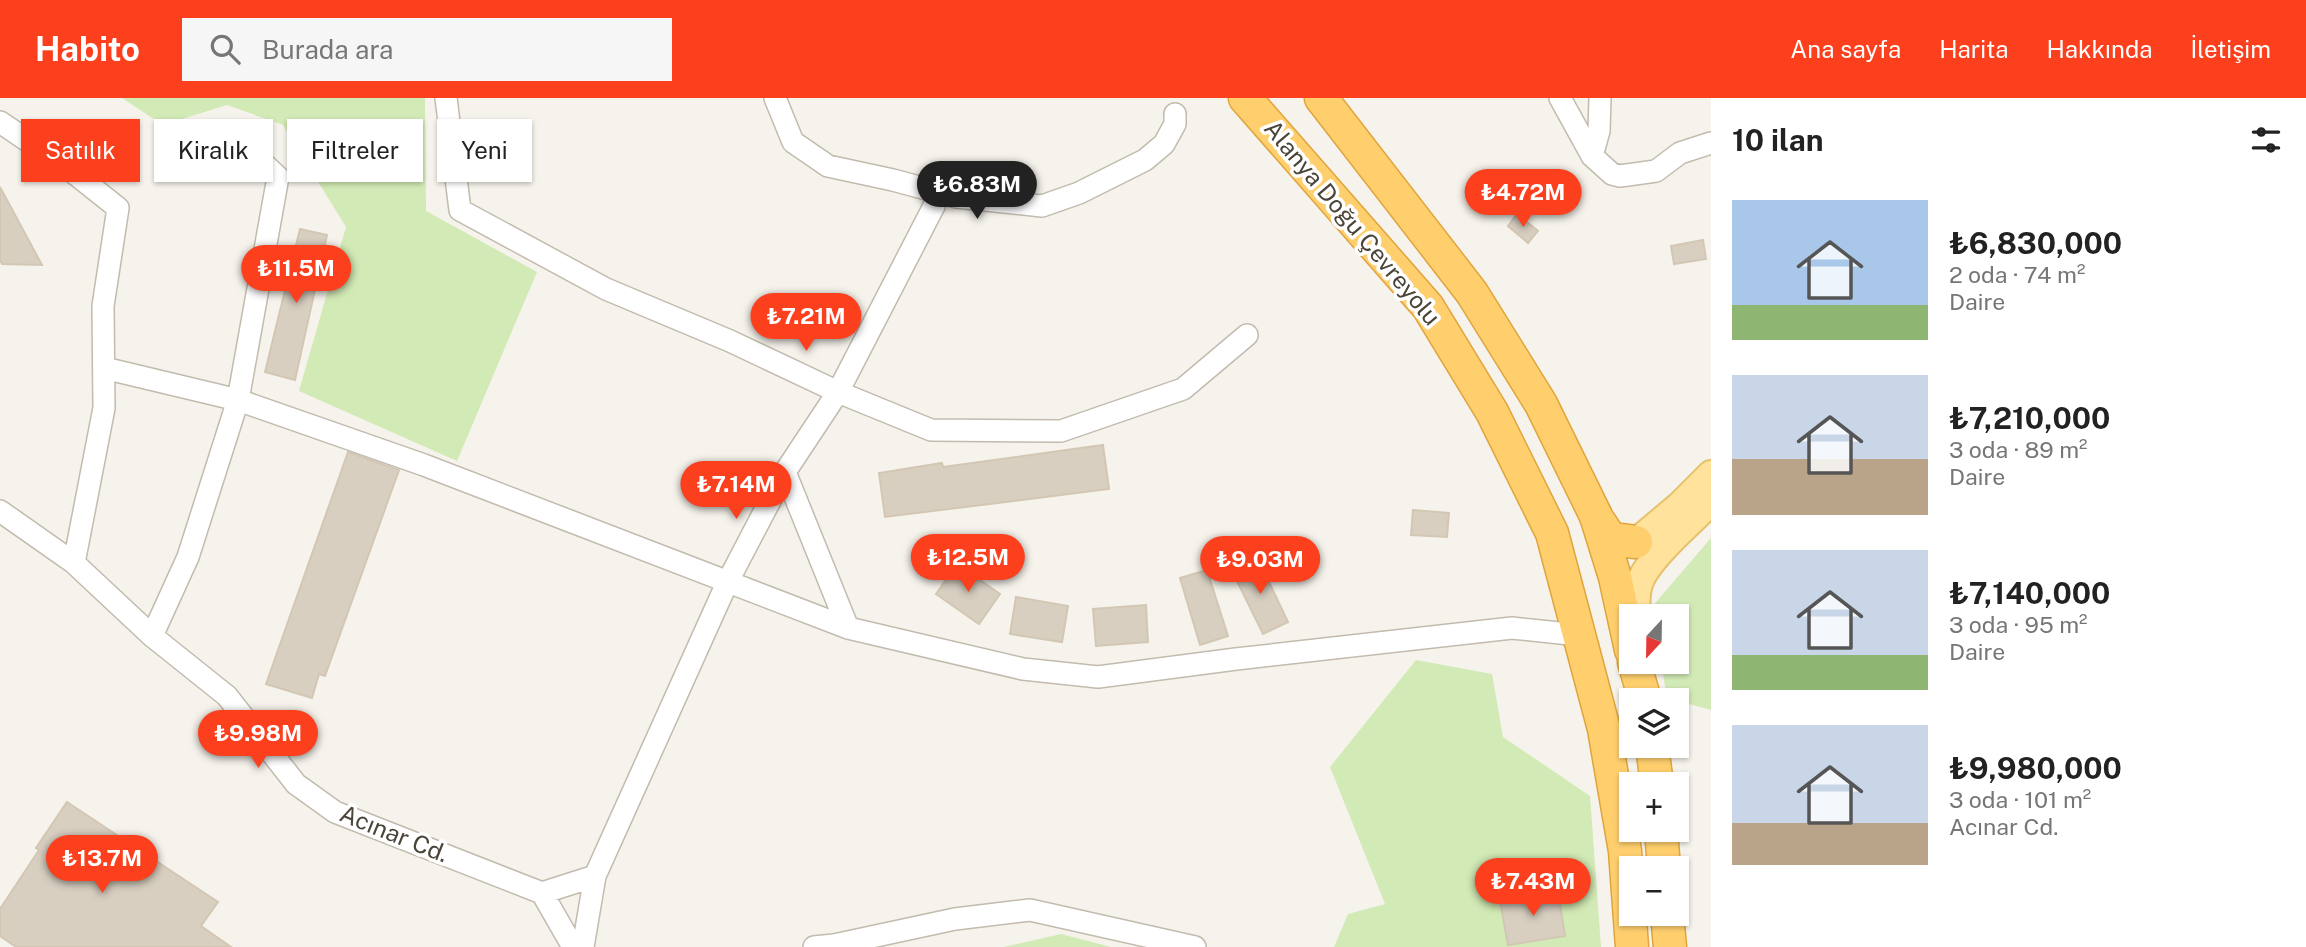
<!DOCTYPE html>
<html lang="tr">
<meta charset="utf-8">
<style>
body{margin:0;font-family:"Public Sans",sans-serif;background:#f6f6f6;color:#222;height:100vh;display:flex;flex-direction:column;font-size:26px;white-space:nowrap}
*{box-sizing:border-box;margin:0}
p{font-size:23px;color:#767676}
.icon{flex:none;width:38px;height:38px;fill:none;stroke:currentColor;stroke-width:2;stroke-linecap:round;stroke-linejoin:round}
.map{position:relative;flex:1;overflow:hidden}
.sheet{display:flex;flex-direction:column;background:#fff;width:595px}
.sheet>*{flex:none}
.hud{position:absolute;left:21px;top:21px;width:665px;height:63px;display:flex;gap:14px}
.needle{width:46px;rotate:202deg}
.fabs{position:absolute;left:1619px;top:506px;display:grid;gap:14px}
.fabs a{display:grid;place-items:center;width:70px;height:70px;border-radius:0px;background:#fff;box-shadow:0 2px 5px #0004;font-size:35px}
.price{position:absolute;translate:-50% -60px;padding:0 16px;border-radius:24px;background:#fc3f1d;color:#fff;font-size:23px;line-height:46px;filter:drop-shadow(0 2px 4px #0008)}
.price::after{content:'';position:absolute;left:50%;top:42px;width:21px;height:16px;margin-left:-10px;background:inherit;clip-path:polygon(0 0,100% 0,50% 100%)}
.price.active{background:#222;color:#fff}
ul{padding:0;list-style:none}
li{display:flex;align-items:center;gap:21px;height:175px;padding:0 21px}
li span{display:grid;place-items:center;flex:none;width:196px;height:140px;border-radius:0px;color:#555}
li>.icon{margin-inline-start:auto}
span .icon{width:84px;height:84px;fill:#fffc;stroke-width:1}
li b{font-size:30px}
h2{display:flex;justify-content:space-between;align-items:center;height:84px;padding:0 21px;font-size:30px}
.chip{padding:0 24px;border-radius:0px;background:#fff;box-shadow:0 2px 5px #0004;font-size:24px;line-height:63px}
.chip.active{background:#fc3f1d;color:#fff}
header{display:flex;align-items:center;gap:42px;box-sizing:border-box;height:98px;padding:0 35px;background:#fc3f1d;color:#fff}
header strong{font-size:33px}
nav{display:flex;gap:38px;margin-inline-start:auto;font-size:24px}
.search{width:490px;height:63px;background:#f6f6f6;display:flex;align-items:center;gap:18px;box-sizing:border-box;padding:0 24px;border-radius:0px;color:#767676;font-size:26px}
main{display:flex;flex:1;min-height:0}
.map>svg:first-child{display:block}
</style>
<header>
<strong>Habito</strong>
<div class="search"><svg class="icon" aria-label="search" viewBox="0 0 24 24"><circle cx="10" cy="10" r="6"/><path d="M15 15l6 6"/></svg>Burada ara</div>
<nav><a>Ana sayfa</a><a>Harita</a><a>Hakkında</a><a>İletişim</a></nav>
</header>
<main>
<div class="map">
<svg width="1711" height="849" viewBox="0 0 1711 849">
<rect width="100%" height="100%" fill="#f6f3ec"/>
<path fill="#d2eab5" d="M122,0h303l1,113 111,61 -80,189 -158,-70 47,-164 -63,-102 -56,-20 -64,20z
M1711,440v172l-44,-12 -6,-36h15v-46h-23l-2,-8z
M1416,562l76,14 11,63 87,59 11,151h-267l14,-33 37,-10 -55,-137z
M1061,836l50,13h-107z"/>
<path fill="#d8cfc1" stroke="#d3c7b4" stroke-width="2" d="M0,89l42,78 -40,-1 -2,-4z
M1517,116l21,17 -10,12 -20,-17z
M300,131l27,6 -32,145 -30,-8z
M1703,142l3,19 -32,5 -3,-18z
M1103,347l6,44 -224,28 -6,-44 63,-10 1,4z
M348,354l51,18 -74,206 -6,-2 -7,24 -46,-14z
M1413,412l36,3 -2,24 -36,-2z
M1258,461l30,63 -25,12 -31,-63z
M957,466l43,30 -21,30 -43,-30z
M1207,472l21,66 -28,9 -20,-67z
M1016,499l52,9 -6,36 -52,-8z
M1146,507l2,37 -52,4 -3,-37z
M67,704l151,100 -17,24 30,21h-215l-16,-11v-27l39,-59 -3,-2z
M1558,794l7,44 -57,9 -8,-44z"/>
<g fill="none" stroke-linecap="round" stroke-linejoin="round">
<g stroke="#c2bbae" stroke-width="24">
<path id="minor" d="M446,0l14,112 146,79 124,52 108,51 93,38 130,1 122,-42 64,-54
M775,0l18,44 35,24 65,14 63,17 86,9 37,-13 66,-33 19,-16 11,-20v-10
M1560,0l32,58 20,18 8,2 36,-5 24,-18 31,-10
M0,24l69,47 49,39 -15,98 1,102 -30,155
M1592,58l7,-25 1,-33
M104,270l134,32 186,65 424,163 175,41 75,8 138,-18 276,-31 67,7
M785,374l63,156
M0,413l74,52 78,73 75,60 69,88 39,28 207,81 31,54
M152,538l36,-79 50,-157 40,-223 -14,-13 -72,-22
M595,778l132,-293 58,-111 53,-80 96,-186 4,-14
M542,795l53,-17 -12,71
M814,849l20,-2 121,-26 75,-9 165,37"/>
</g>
<g stroke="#e6c16a" stroke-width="30">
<path id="major" d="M1636,444l44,-37 31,-31
M1637,518c-1,-11 -1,-22 2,-32 8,-25 53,-63 72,-82"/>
</g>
<g stroke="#e0a43c" stroke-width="35">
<path id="highway" d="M1245,0l183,209 64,105 60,121 52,196 21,122 7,96
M1321,0l151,195 69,111 55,112 19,61 16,73
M1596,419l15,22 25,3
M1634,564l11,38
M1652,648l5,38
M1661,732l3,38
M1667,816l3,33"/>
</g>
<use href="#minor" stroke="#fff" stroke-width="21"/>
<use href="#major" stroke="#ffe39c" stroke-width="26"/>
<use href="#highway" stroke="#ffcf6e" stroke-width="32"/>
</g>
<g text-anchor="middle" stroke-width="7" stroke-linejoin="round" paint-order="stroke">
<g font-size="24" fill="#4b4439" stroke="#fff">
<text transform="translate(1352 125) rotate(50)" y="8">Alanya Doğu Çevreyolu</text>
<text transform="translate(394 736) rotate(22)" y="8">Acınar Cd.</text>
</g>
</g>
</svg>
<div class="fabs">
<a><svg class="needle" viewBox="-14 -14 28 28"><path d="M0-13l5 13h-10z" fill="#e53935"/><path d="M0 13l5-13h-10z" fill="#767676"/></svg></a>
<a><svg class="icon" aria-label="layers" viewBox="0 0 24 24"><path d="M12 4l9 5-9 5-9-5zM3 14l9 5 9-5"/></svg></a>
<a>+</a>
<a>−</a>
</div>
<b class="price active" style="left:977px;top:123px">₺6.83M</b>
<b class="price" style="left:1523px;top:131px">₺4.72M</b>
<b class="price" style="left:296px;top:207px">₺11.5M</b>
<b class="price" style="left:806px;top:255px">₺7.21M</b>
<b class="price" style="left:736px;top:423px">₺7.14M</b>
<b class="price" style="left:968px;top:496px">₺12.5M</b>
<b class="price" style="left:1260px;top:498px">₺9.03M</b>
<b class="price" style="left:258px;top:672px">₺9.98M</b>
<b class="price" style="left:102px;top:797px">₺13.7M</b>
<b class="price" style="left:1533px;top:820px">₺7.43M</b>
<div class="hud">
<a class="chip active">Satılık</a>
<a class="chip">Kiralık</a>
<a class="chip">Filtreler</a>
<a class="chip">Yeni</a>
</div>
</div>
<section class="sheet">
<h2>10 ilan<svg class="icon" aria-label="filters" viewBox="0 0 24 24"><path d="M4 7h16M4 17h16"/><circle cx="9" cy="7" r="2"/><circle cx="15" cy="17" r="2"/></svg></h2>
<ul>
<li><span style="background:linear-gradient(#a9c7e8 75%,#8fb573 0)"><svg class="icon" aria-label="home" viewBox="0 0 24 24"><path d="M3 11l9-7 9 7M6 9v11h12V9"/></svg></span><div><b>₺6,830,000</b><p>2 oda · 74 m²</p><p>Daire</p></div></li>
<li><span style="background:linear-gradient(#c9d6e8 60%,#b9a48a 0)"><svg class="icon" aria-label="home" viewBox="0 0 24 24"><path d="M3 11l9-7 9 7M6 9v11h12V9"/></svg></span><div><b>₺7,210,000</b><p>3 oda · 89 m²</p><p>Daire</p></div></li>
<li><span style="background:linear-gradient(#c9d6e8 75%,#8fb573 0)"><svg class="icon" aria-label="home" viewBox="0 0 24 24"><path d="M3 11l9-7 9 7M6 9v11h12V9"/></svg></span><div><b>₺7,140,000</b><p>3 oda · 95 m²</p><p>Daire</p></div></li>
<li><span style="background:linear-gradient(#c9d6e8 70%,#b9a48a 0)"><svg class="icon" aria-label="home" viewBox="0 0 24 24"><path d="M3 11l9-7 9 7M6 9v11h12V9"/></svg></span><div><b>₺9,980,000</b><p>3 oda · 101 m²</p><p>Acınar Cd.</p></div></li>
</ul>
</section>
</main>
